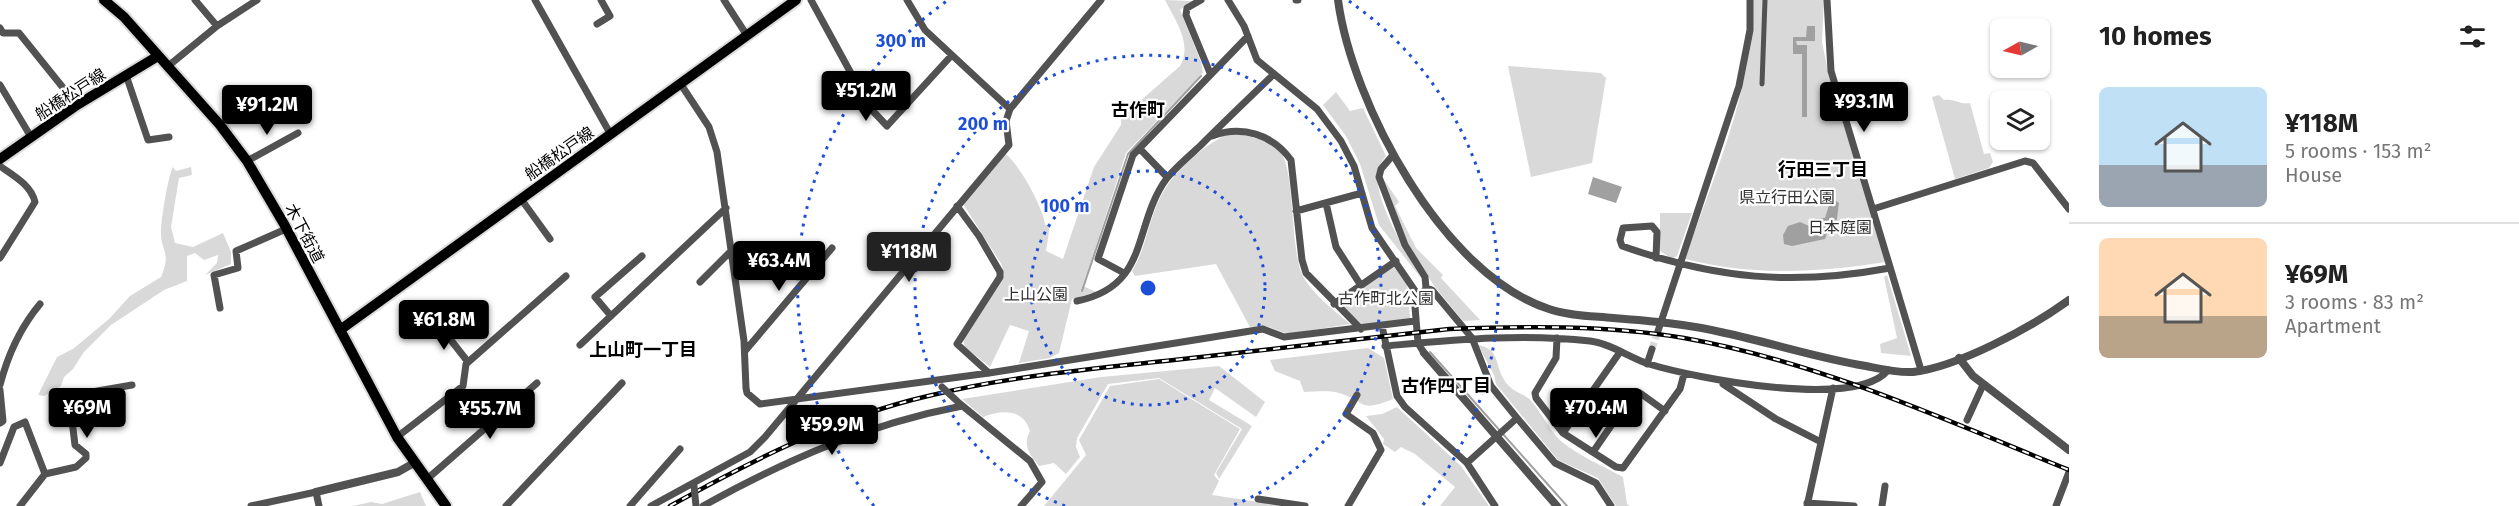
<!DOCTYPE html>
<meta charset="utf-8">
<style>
body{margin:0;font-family:"Fira Sans","Noto Sans JP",sans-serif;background:#f2f2f2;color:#222;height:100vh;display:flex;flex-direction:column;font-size:22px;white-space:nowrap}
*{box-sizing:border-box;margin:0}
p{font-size:20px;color:#767676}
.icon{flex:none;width:33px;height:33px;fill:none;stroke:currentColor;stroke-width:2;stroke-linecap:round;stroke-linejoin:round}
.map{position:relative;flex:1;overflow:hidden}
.sheet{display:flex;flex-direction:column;background:#fff;width:450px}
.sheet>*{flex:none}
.needle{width:39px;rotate:262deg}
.buttons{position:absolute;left:1990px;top:18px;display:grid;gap:12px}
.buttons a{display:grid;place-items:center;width:60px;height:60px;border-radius:9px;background:#fff;box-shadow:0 2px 4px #0004;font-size:30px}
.price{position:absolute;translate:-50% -51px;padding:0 14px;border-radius:6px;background:#000;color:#fff;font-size:20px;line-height:39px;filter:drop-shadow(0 2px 3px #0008)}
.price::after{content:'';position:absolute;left:50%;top:36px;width:18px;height:14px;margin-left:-9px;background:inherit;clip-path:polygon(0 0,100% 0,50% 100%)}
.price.on{background:#222;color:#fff}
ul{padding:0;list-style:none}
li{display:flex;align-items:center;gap:18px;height:150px;padding:0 30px}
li+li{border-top:2px solid #e0e0e0}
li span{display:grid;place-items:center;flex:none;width:168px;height:120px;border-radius:9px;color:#555}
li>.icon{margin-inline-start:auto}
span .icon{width:72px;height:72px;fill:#fffc;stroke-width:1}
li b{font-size:26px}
h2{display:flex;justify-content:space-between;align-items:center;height:72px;padding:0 30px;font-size:26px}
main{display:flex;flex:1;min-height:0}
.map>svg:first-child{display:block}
</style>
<main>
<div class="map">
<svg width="2069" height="506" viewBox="0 0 2069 506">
<rect width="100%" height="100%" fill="#fff"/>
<path fill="#d9d9d9" d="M1165,0l27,1 -12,9 21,52 2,11 -77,80 -43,133 13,6 -24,7 -13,54 -9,5 -31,5 10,-32 -19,-6 -20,42 -25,-20 -2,-8 40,-67 -1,-7 -39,-61 41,-51c14,8 40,56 41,72h5l-4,26 17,8 31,-92 27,-42v-7l59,-52c13,-22 -5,-46 -15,-66z
M1753,0h71l-2,42 7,34 56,186c-68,11 -133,14 -200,-3 29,-84 68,-169 68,-259z
M1508,66l93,7 5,5 -14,85 -61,14z
M1336,92l14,19 13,-3 23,48c-4,6 -10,13 -9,21 2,31 28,74 44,101l-42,-53 -19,-61 -14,-28 -23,-31z
M1939,95l5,5c10,-2 16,5 26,3l14,51 6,-1 3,9 -4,6 -34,11 -23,-82z
M1229,133c17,2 39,6 51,19 15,15 10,96 22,122 7,17 34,38 48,50l-62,10 -22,-8 -16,1 -34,-63 -81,12 -3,-5c14,-22 16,-49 28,-73 13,-27 42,-51 69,-65z
M173,167l3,4 15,-4 1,8 -13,3 -8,49 4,16 18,4 30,-14 8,19v12l-26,11 12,-12 1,-8 -14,5 -9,-7 -8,3v25l-23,9 -53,35 -27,27 -11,17 -9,8 -3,9 -17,10 -6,-1 19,-38 16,-8 36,-30 21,-23 31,-19c11,-25 -1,-27 0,-46 0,-11 7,-55 12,-64z
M1382,177l17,25 -4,4 21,42 27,27 -2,3 39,42 -17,1 -28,-34 -27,-42z
M1660,213h32l-15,43 -5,3 -12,-8z
M1391,267l6,1 10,15 3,35 -47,7 -21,-18 1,-5z
M1887,275l24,81 -30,-3 -1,-9 17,-6 -13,-61z
M1478,345c25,4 15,25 31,41 6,6 12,7 19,12 9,6 22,34 34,44 17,14 41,24 61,35l4,27 3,2h-14l-18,-28 -40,-18 -62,-76 -2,-9z
M1368,348l16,10 9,41c-35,14 -25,3 -54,-6 -10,-3 -25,-1 -35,-1l-4,-11 -25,-10 -5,-11z
M1219,366l46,36 -9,15 -41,-29 -6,12 43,26 -33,53 -3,-6 26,-44 -83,-51 -51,6 -31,54 -1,9 4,10 -14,17 -12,-11 -15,3c-9,-12 -17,-20 -9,-35 -7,-23 -28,-21 -47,-14l-21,-18 139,-22z
M1159,379l81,50 -26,46 5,6 -7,14 74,11h-242l42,-51 -7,-15 31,-54z
M1397,407l64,59 28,40h-49l15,-19 -40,-33 -14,-7 -6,5 -12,-8 1,-5 -18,-23 16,-2z
M420,492l6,14h-73l18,-4 11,2z"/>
<path fill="#a0a0a0" d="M1807,26h8v15h-19l1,4h10v72h-5v-63h-9v-17h13z
M1593,177l29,10 -6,16 -28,-9z
M1836,201l3,2 -3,23 -7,1 -4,12 -33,7 -8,-2 -1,-9 5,-9 12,-4 16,7 -1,-11h10l5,-16z"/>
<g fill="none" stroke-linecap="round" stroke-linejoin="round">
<path stroke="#a0a0a0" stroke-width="2" d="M1082,291l46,-137 73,-78
M1430,352l137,154"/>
<path stroke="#d9d9d9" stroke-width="7" stroke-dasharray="7 3.5" stroke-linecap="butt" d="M1652,349l6,-18"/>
<g stroke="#dbdbdb" stroke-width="14">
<path id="primary" d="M104,0l20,17 96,108 27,36 37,63 113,213 49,69
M0,159l77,-54 81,-49
M340,330l456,-330"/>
</g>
<path stroke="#525252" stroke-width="5" d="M1762,84l3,-84"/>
<path stroke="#525252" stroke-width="7" d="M195,0l22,26
M535,0l76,135
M724,0l22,34
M811,0l59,108 17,18 64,-70
M907,0l18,30 85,79
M1201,0l-14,8 -1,7 24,58
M1228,0l16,26 13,34 60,49 24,32 13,25 18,62 48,70
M1296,0h2
M1827,0l4,71 90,299
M597,24l13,-8 -9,-16
M0,28l3,5h16l58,72
M167,67l50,-41 40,-26
M126,75l22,65 21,-3
M680,83l29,44 8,25 27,189 2,47 1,5 13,11 229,-31 274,-44 21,8 131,-16
M0,85l31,52
M1212,136c30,-11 60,-2 79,24l11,100 4,13 55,56
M1140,149l27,28
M1393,155l-12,14 -2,8 26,68 20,32 1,11 -11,19 3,36 6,10
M247,161l51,-28
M0,166c14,10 31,19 35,36l-35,56
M521,199l29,40
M1326,203l10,44 24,37
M957,206l22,30 21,36v5l-43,67 32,29
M1873,209l152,-48 8,2 36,46
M1296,211l66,-18
M1656,258l1,-26 -5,-6 -29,2 -3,12 2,6c94,33 171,40 268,22
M1124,273l-26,-14 35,-104 115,-119
M700,282l32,-32
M1426,288l6,2 40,48 19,48 26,32 38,45 41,20 15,23
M1077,301c74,-15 55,-76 90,-123 9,-11 22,-22 33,-32 24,-24 48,-47 73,-71
M1334,304l62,-43
M220,308l-6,-33 24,-7 -2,-17 50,-22
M611,316l-16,-19 47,-41
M439,325l29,37
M1382,326l15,70 8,11 62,56 28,43
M1658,331l81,-245 11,-56v-30
M1557,338l-1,20 -21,35 1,5 27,35 53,34 7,1 57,-79 4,-15
M580,345l146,-137
M1385,346c68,-6 136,-13 205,-5 20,2 40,17 59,23 45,14 208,46 239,6
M745,351l87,-103
M1647,364l5,-15
M1723,384l53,35 45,23
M0,385c8,-31 20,-57 40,-81
M0,390l3,31 -3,2
M959,403l71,58 12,21 -21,24
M1967,420l16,-35
M1563,433l57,-81
M397,437l66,-51 3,-22 100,-88
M1593,452l40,-58 7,-1 25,18
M0,463l14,-36 11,-5 20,52 -25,32
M1467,463l50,-45
M45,474l31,-7 10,-9v-4l-11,-9 -6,-49 63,-11
M426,480l111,-97
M1258,499l47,7
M1807,503l47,3
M251,506l65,-14 3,14
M506,506l116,-123
M630,506l50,-57
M651,506l99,-54 15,-15 244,-292 -3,-24 4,-12 91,-109
M703,506c83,-46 165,-82 259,-100
M1348,506l33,-56 -8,-17 -27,-19 11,-19
M1807,506l26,-118
M1882,506l3,-20
M2056,506l13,-34"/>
<path stroke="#525252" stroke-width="8" d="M1338,0c14,104 105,275 211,309 20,7 43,7 64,9 38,3 75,6 112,15 47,10 93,25 141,33 15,3 32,7 47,6 45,-5 119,-45 156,-72
M1424,353l133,153
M1959,358l14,18 96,74
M316,492l82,-20 16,-9"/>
<use href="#primary" stroke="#000" stroke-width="10"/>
<g stroke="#000" stroke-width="4.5">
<path id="rail" d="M670,506c81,-45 167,-89 258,-110 80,-20 164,-27 246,-36 92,-10 183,-21 275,-31 78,-3 158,-4 235,9 135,24 259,81 385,132"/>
</g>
<use href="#rail" stroke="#fff" stroke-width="2" stroke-dasharray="7" stroke-linecap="butt"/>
<path stroke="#525252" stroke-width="7" d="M942,387l15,14
M694,486l2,20"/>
</g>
<g fill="none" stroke="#1d4ed8" stroke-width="3" stroke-dasharray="3 6">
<circle cx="1148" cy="288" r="117"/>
<path d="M1065 506A233 233 0 1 1 1231 506"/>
<path d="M874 506A350 350 0 0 1 947 1M1349 1A350 350 0 0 1 1422 506"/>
</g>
<g text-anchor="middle" stroke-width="4.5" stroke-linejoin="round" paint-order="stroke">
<g font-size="16" fill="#000" stroke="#fff">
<text transform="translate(70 94) rotate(-33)" y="6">船橋松戸線</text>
<text transform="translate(559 153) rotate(-35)" y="6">船橋松戸線</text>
<text transform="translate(305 233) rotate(62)" y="6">木下街道</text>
</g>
<g font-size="16" fill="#303030" stroke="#fff">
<text x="1787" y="203">県立行田公園</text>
<text x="1840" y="233">日本庭園</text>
<text x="1036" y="300">上山公園</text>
<text x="1386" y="304">古作町北公園</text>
</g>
<g font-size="18" font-weight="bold" fill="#000" stroke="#fff">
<text x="1138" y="116">古作町</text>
<text x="1823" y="176">行田三丁目</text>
<text x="643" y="356">上山町一丁目</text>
<text x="1446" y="392">古作四丁目</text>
</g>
</g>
<circle cx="1148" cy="288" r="9" fill="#1d4ed8" stroke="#fff" stroke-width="3"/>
<g font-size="18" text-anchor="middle" font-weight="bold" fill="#1d4ed8" stroke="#fff" stroke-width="4.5" stroke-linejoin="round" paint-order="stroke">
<text x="901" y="47">300 m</text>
<text x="983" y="130">200 m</text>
<text x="1065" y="212">100 m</text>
</g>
</svg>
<div class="buttons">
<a><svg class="needle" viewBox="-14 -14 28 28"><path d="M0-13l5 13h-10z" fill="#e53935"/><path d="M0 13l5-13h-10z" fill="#767676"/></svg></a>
<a><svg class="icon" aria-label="layers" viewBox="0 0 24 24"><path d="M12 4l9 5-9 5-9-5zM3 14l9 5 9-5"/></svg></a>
</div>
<b class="price" style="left:866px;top:122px">¥51.2M</b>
<b class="price" style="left:1864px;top:133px">¥93.1M</b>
<b class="price" style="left:267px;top:136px">¥91.2M</b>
<b class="price on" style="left:909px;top:283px">¥118M</b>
<b class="price" style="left:779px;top:292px">¥63.4M</b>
<b class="price" style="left:444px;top:351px">¥61.8M</b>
<b class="price" style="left:87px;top:439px">¥69M</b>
<b class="price" style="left:1596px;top:439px">¥70.4M</b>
<b class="price" style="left:490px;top:440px">¥55.7M</b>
<b class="price" style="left:832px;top:456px">¥59.9M</b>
</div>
<section class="sheet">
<h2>10 homes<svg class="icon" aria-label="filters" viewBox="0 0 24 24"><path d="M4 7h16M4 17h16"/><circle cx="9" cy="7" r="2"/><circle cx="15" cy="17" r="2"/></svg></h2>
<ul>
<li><span style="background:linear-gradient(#bfe0f5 65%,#9aa5b1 0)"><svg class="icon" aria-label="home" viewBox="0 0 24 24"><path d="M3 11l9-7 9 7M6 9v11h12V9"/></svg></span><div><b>¥118M</b><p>5 rooms · 153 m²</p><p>House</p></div></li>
<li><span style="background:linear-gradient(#ffd9b3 65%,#b9a48a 0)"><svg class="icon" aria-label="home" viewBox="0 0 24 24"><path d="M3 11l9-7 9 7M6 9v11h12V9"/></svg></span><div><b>¥69M</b><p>3 rooms · 83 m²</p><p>Apartment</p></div></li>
</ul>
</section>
</main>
